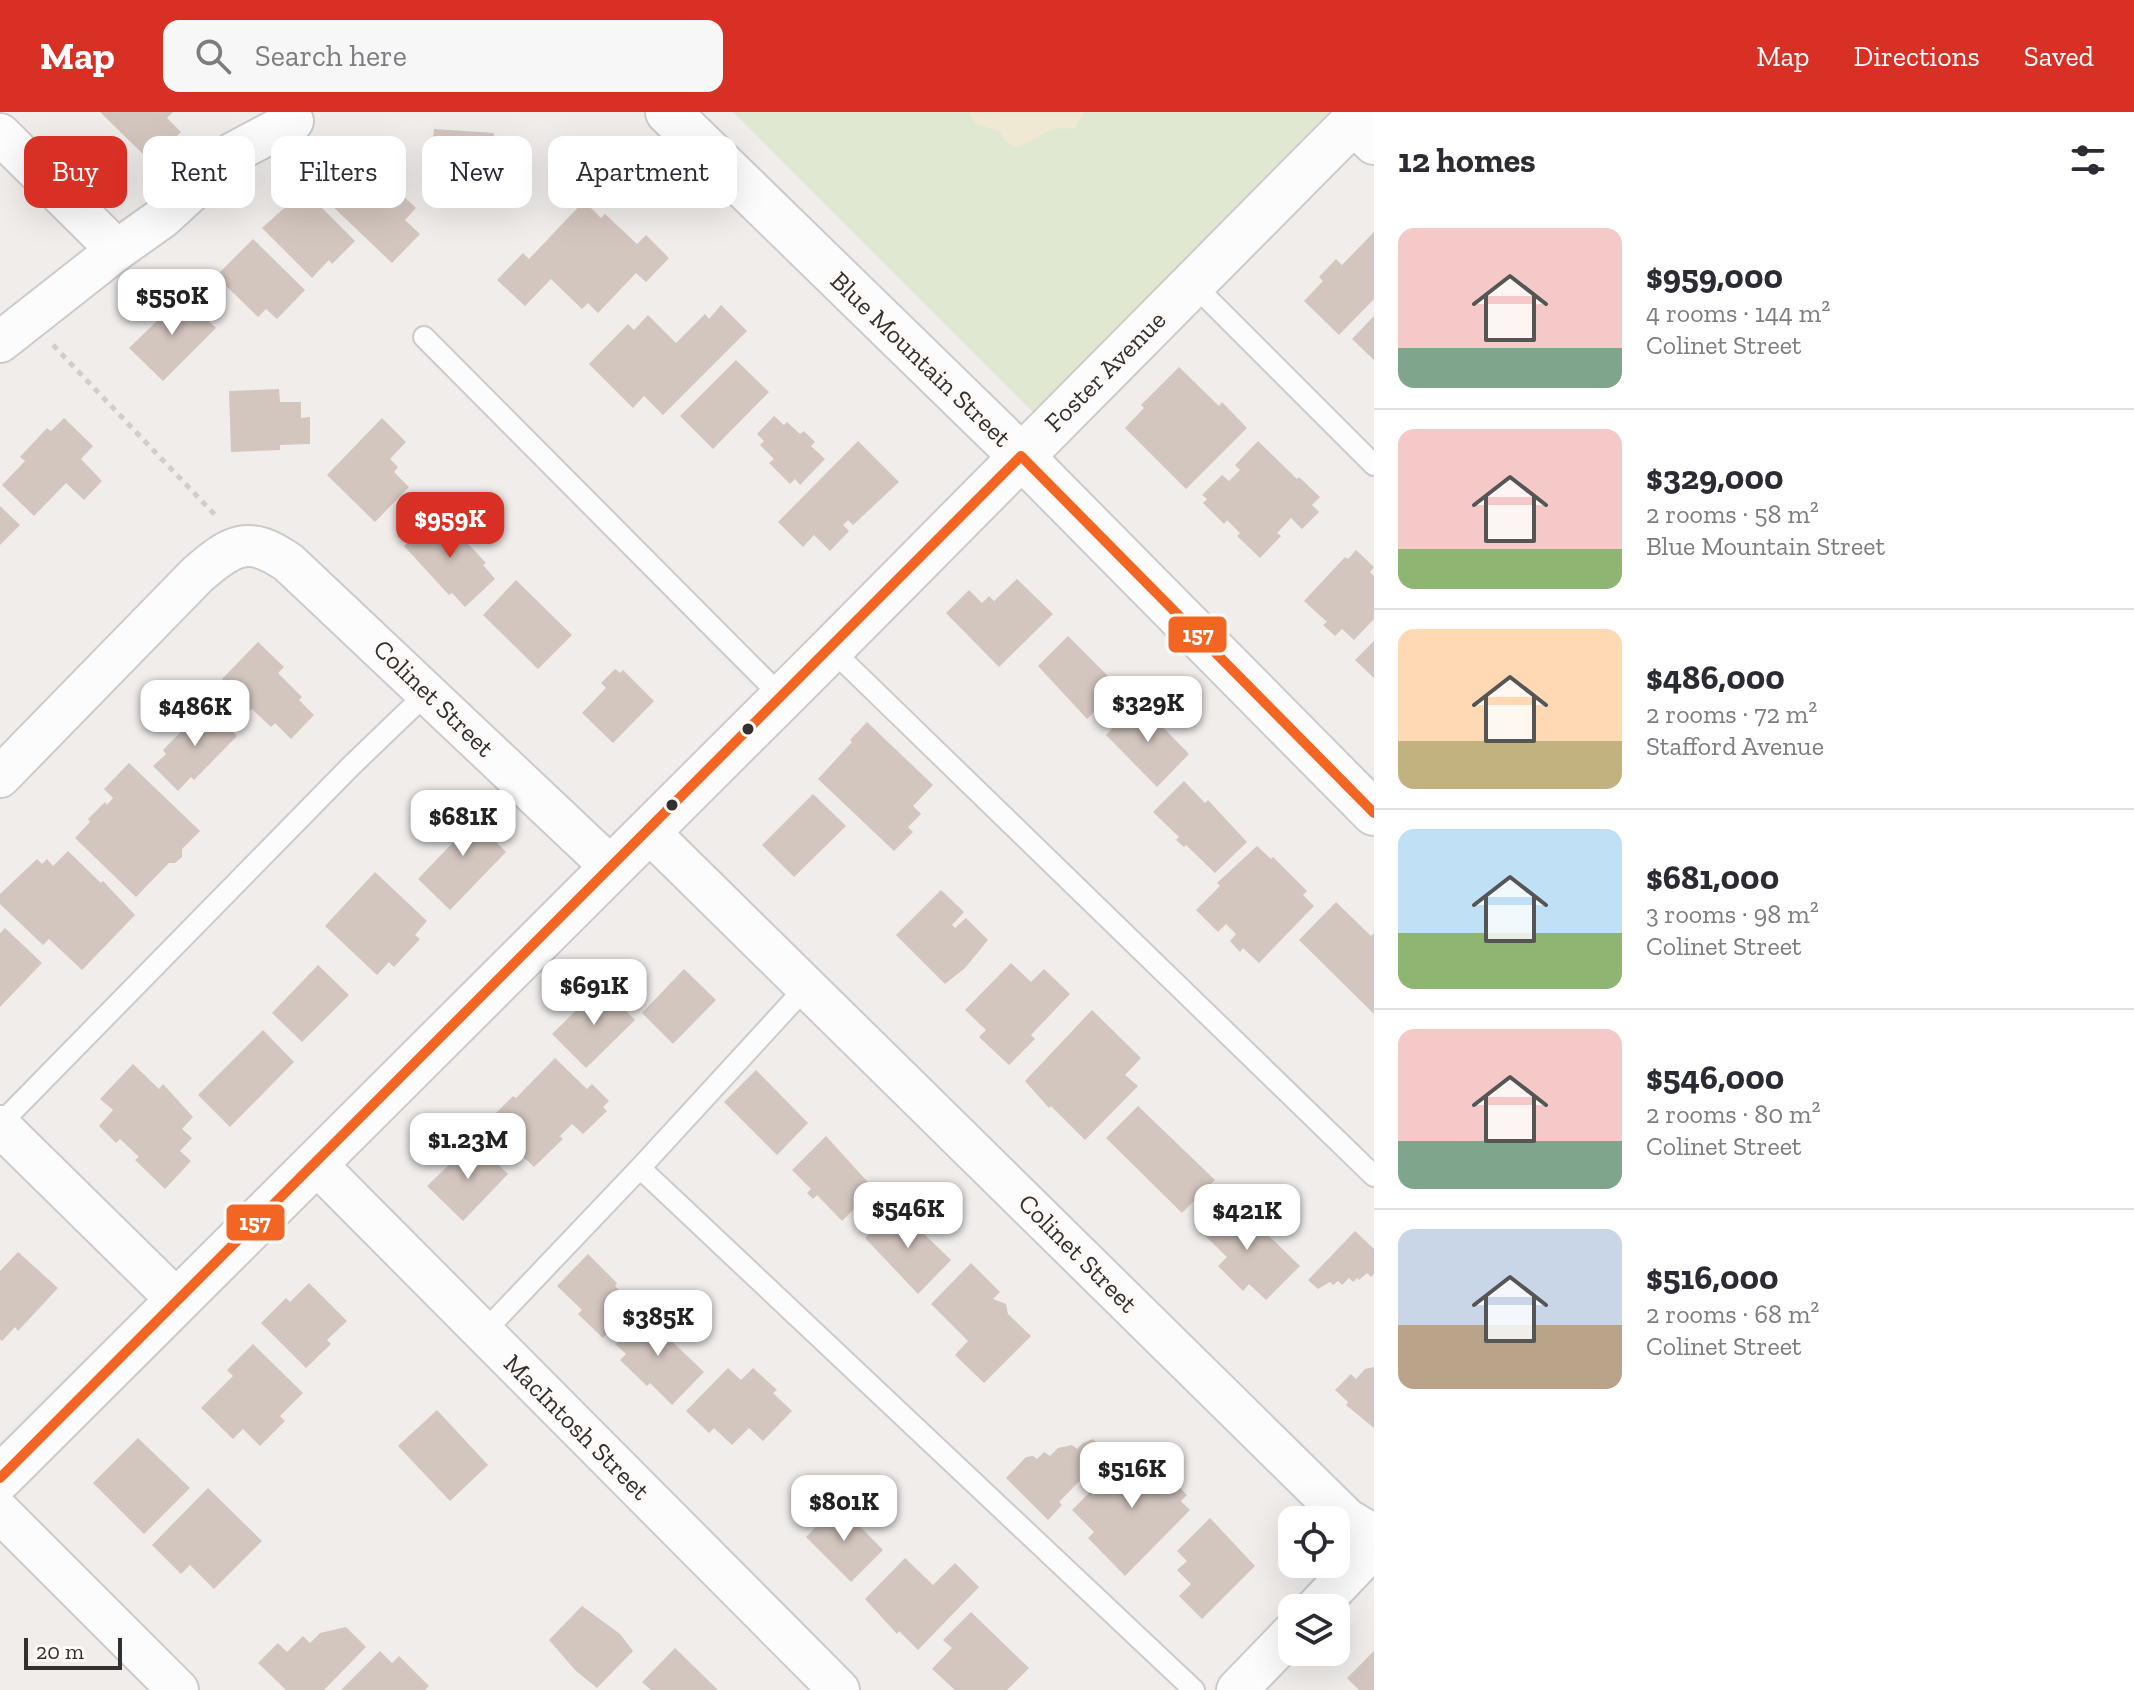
<!DOCTYPE html>
<meta charset="utf-8">
<style>
body{margin:0;font-family:"Zilla Slab",serif;background:#f7f7f7;color:#2b2b33;height:100vh;display:flex;flex-direction:column;font-size:30px;white-space:nowrap}
*{box-sizing:border-box;margin:0}
p{font-size:26px;color:#7c7c81}
.icon{flex:none;width:44px;height:44px;fill:none;stroke:currentColor;stroke-width:2;stroke-linecap:round;stroke-linejoin:round}
.map{position:relative;flex:1;overflow:hidden}
.details{display:flex;flex-direction:column;background:#fff;width:760px}
.details>*{flex:none}
.top-card{position:absolute;left:24px;top:24px;width:760px;height:72px;display:flex;gap:16px}
.fabs{position:absolute;left:1278px;top:1394px;display:grid;gap:16px}
.fabs a{display:grid;place-items:center;width:72px;height:72px;border-radius:16px;background:#fff;box-shadow:0 8px 32px #0002;font-size:40px}
.scale{position:absolute;left:24px;bottom:20px;width:98px;box-sizing:border-box;padding-left:8px;border:4px solid #33312f;border-top:0;font-size:22px;line-height:28px;white-space:nowrap;color:#33312f;-webkit-text-stroke:6px #fefaf7;paint-order:stroke}
.price{position:absolute;translate:-50% -68px;padding:0 18px;border-radius:16px;background:#fff;color:#222;font-size:26px;line-height:52px;filter:drop-shadow(0 2px 4px #0008)}
.price::after{content:'';position:absolute;left:50%;top:48px;width:24px;height:18px;margin-left:-12px;background:inherit;clip-path:polygon(0 0,100% 0,50% 100%)}
.price.on{background:#d93025;color:#fff}
ul{padding:0;list-style:none}
li{display:flex;align-items:center;gap:24px;height:200px;padding:0 24px}
li+li{border-top:2px solid #e1e1e2}
li span{display:grid;place-items:center;flex:none;width:224px;height:160px;border-radius:16px;color:#555}
li>.icon{margin-inline-start:auto}
span .icon{width:96px;height:96px;fill:#fffc;stroke-width:1}
li b{font-size:34px}
h2{display:flex;justify-content:space-between;align-items:center;height:96px;padding:0 24px;font-size:34px}
.pill{padding:0 28px;border-radius:16px;background:#fff;box-shadow:0 8px 32px #0002;font-size:28px;line-height:72px}
.pill.on{background:#d93025;color:#fff}
header{display:flex;align-items:center;gap:48px;box-sizing:border-box;height:112px;padding:0 40px;background:#d93025;color:#fff}
header strong{font-size:38px}
nav{display:flex;gap:44px;margin-inline-start:auto;font-size:28px}
.search{width:560px;height:72px;background:#f7f7f7;display:flex;align-items:center;gap:20px;box-sizing:border-box;padding:0 28px;border-radius:16px;color:#7c7c81;font-size:30px}
main{display:flex;flex:1;min-height:0}
.map>svg:first-child{display:block}
</style>
<header>
<strong>Map</strong>
<div class="search"><svg class="icon" aria-label="search" viewBox="0 0 24 24"><circle cx="10" cy="10" r="6"/><path d="M15 15l6 6"/></svg>Search here</div>
<nav><a>Map</a><a>Directions</a><a>Saved</a></nav>
</header>
<main>
<div class="map">
<svg width="1374" height="1578" viewBox="0 0 1374 1578">
<rect width="100%" height="100%" fill="#f0edeb"/>
<path fill="#e0e8d2" d="M733,0h596l-296,300z"/>
<path fill="#efe8d3" d="M968,0h115l1,1 -10,16c-32,-4 -31,11 -58,18l-10,-5 -7,-11 -23,-7z"/>
<path fill="#d3c6bf" d="M100,0h73l-6,6 14,14 -30,30z
M434,17l60,4 -1,12 13,2 -4,40 -73,-6z
M364,47l52,49 -11,12 15,14 -28,29 -64,-61 16,-16 -3,-3z
M304,78l51,51 -23,23 -3,-4 -17,18 -50,-50z
M584,89l17,17 4,-4 32,30 9,-9 23,23 -23,24 -10,-9 -38,40 -10,-10 -6,6 -31,-30 -26,27 -28,-26 26,-27 6,6z
M1374,120v67l-35,36 -35,-34 19,-20 -4,-4 17,-18 6,6z
M253,127l52,51 -28,29 -11,-10 -8,8 -42,-41z
M179,180l37,36 -53,53 -34,-33 31,-30 -4,-3z
M721,193l26,26 -84,84 -19,-19 -11,12 -44,-44 39,-40 6,6 14,-15 28,28 29,-29 4,5z
M1374,204v44l-22,-21z
M736,248l33,32 -56,57 -33,-33z
M1179,255l40,39 3,-4 25,26 -61,61 -61,-61 19,-20 -3,-3z
M279,277l1,13h21v16l9,-1v27l-30,1v5l-49,2 -2,-61z
M774,304l10,9 3,-3 13,12 4,-3 11,11 -4,4 14,13 -25,26 -5,-6 -5,5 -21,-21 5,-4 -14,-14 4,-4 -7,-7z
M64,306l29,28 -12,13 21,22 -18,19 -18,-17 -32,33 -32,-31 23,-24 -5,-4 27,-29 4,3z
M382,306l24,24 -16,17 8,8 -4,5 15,15 -34,35 -48,-47z
M858,329l41,41 -46,43 -5,-5 -5,5 6,6 -19,20 -16,-16 -11,12 -25,-25z
M1258,329l39,38 2,-2 21,20 -8,8 7,7 -17,17 -11,-11 -14,15 4,3 -21,22 -23,-22 3,-3 -13,-13 -3,4 -21,-21 4,-4 -5,-4 20,-20 7,6 11,-11 -5,-5z
M0,394l20,19 -20,20z
M440,402l46,49 -3,2 12,14 -30,28 -13,-14 -3,2 -45,-49 22,-19 -2,-2 8,-8 2,2z
M1356,438l18,17 -4,5 4,4v43l-20,21 -12,-11 -7,7 -12,-11 4,-3 -23,-21 41,-44 3,2z
M1017,467l36,35 -54,53 -53,-54 23,-23 13,13 7,-7 5,5z
M516,468l56,55 -34,34 -55,-54z
M1068,524l51,51 -32,32 -49,-53z
M1374,529v37l-19,-18z
M258,530l26,25 -6,6 24,24 -3,3 15,15 -23,24 -16,-16 -4,4 -19,-18 -4,3 -9,-8 4,-4 -21,-21z
M615,557l5,4 3,-3 31,31 -41,42 -31,-30 24,-25 -5,-5z
M1138,590l51,52 -32,33 -51,-52z
M207,593l30,31 -43,44 -3,-3 -13,14 -25,-25 13,-12 -3,-4z
M867,610l66,63 -20,21 8,8 -13,13 5,5 -19,19 -76,-72 34,-37 -2,-2z
M129,651l71,68 -18,18v8l-7,6h-6l-33,34 -61,-59 15,-16 -2,-3 17,-17 2,3 6,-7 -9,-9z
M1184,669l21,22 3,-3 39,42 -32,31 -29,-28 -2,2 -8,-7 3,-3 -26,-25z
M813,682l33,32 -52,51 -32,-32z
M469,685l16,16 -9,9 30,30 -56,58 -32,-31 44,-46 -15,-14z
M1257,734l14,13 2,-2 34,34 -4,4 11,11 -55,57 -16,-15 -3,4 -10,-11 6,-7 -10,-10 -8,8 -22,-22 24,-24 -3,-3z
M68,739l33,32 2,-2 32,34 -53,55 -33,-31 -6,6 -43,-41v-10l37,-35 5,5 5,-5 6,7z
M375,760l52,49 -12,14 5,4 -26,28 -5,-5 -12,13 -52,-49z
M941,778l23,22 -12,13 3,3 11,-10 22,22 -23,28 -20,16 -49,-49z
M1336,790l35,34 3,-3v81l-75,-74z
M5,816l37,35 -42,44v-74z
M1011,851l20,19 13,-13 26,25 -39,41 4,4 -26,26 -30,-28 7,-7 -21,-20z
M318,853l31,30 -47,47 -30,-29z
M684,857l32,31 -43,44 -31,-31z
M601,874l34,34 -49,48 -34,-34z
M1092,898l49,48 -16,17 13,11 -53,54 -34,-34 -2,2 -24,-27z
M263,918l31,32 -64,65 -32,-32z
M555,946l32,31 5,-5 17,17 -6,6 4,4 -24,23 -11,-10 -12,12 3,3 -29,28 -47,-45 26,-26 3,2z
M133,952l26,25 4,-5 30,33 -11,12 10,9 -12,13 11,10 -26,28 -30,-29 4,-3 -19,-18 -4,4 -17,-17 14,-16 -13,-11z
M756,958l52,53 -31,32 -53,-53z
M1138,994l77,74 -33,33 -76,-75z
M826,1024l48,53 -32,32 -25,-26 -4,4 -6,-6 4,-4 -19,-19z
M474,1029l34,33 -45,47 -36,-35z
M1217,1089l21,21 8,-8 54,52 -34,34 -17,-16 -6,7 -25,-25 9,-9 -33,-32z
M896,1095l55,53 -33,34 -53,-56z
M1355,1119l19,18v25l-3,3 -4,-4 -8,7 -2,-2 -4,4 -4,-4 -7,7 -4,-4 -5,4 -3,-3 -12,7 -10,-9z
M18,1140l40,36 -40,43 -3,-4 -13,14 -2,-2v-68z
M588,1142l29,29 -2,3 20,20 -32,32 -25,-24 4,-4 -25,-24z
M971,1151l29,29 -7,7 13,5 2,10 23,22 -47,47 -29,-28 13,-14 -37,-37z
M309,1171l38,38 -20,19 4,4 -25,24 -45,-45 25,-25 4,4z
M652,1195l15,14 -8,8 45,43 -32,33 -22,-22 -3,3 -27,-26 6,-6 -11,-10z
M253,1232l50,49 -23,23 5,5 -25,25 -17,-17 -10,10 -32,-31 32,-32 -6,-6z
M1374,1255v61l-28,-23 2,-3 -13,-12 16,-16 5,5 9,-10z
M728,1256l13,12 12,-12 24,22 -4,3 19,18 -29,30 -14,-13 -17,17 -18,-17 -5,5 -23,-22z
M437,1298l51,55 -38,36 -52,-55z
M138,1326l52,50 -46,46 -51,-51z
M1093,1327l14,14 -48,49 3,3 -14,15 -42,-42 20,-21 7,-1 4,3 7,-7 6,4 8,-8 14,-3 5,4 6,-6z
M1134,1336l12,12 3,-3 38,38 -6,6 9,9 -65,66 -37,-38 6,-6 -22,-22z
M208,1376l54,53 -48,48 -24,-24 -9,9 -29,-29z
M838,1392l45,46 -32,32 -45,-45z
M1210,1406l45,48 -53,53 -23,-23 12,-12 -14,-14 10,-9 -10,-10z
M905,1446l28,27 22,-22 24,24 -61,63 -19,-19 -2,3 -32,-35z
M582,1494l38,28 13,17 -36,37 -21,-17 -27,-31z
M971,1500l58,56 -22,22h-52l-23,-21 20,-21 -9,-8z
M346,1515l20,20 -42,43h-38l-28,-27 20,-20 9,9 16,-16 7,7 10,-10z
M675,1536l43,42h-67l-9,-8z
M380,1539l12,12 7,-7 30,30 -4,4h-84z
M1374,1539v39h-15l-12,-12z"/>
<g fill="none" stroke-linecap="round" stroke-linejoin="round">
<g stroke="#cdcac9" stroke-width="24">
<path id="service" d="M1192,171l182,182
M424,225l358,360
M831,537l543,527
M0,1012l350,-357 78,-75
M640,1056l554,522
M483,1221l157,-165 168,-183"/>
</g>
<g stroke="#cdcac9" stroke-width="44">
<path id="minor" d="M1352,11l22,21
M0,22l117,116
M0,230l117,-92 45,-32 71,-65 60,-32
M0,665l197,-202c34,-30 52,-41 92,-12l323,305
M649,720l698,687 27,16
M0,1014l178,175
M316,1052l523,526
M0,1400l178,178
M1316,1496l58,-61
M1237,1578l55,-57"/>
</g>
<g stroke="#cdcac9" stroke-width="48">
<path id="tertiary" d="M0,1366l831,-829 532,-537"/>
</g>
<g stroke="#cdcac9" stroke-width="48">
<path id="secondary" d="M668,0l353,344 353,357"/>
</g>
<path stroke="#cfcece" stroke-width="5" stroke-dasharray="6 6" stroke-linecap="butt" d="M53,233l164,172"/>
<use href="#service" stroke="#fdfcfc" stroke-width="20"/>
<use href="#minor" stroke="#fdfcfc" stroke-width="40"/>
<use href="#tertiary" stroke="#fdfcfc" stroke-width="44"/>
<use href="#secondary" stroke="#fdfcfc" stroke-width="44"/>
<g stroke="#fefaf7" stroke-width="16">
<path id="bus-1" d="M1021,344l353,357
M0,1366l1021,-1022"/>
</g>
<use href="#bus-1" stroke="#f26522" stroke-width="10"/>
</g>
<g fill="#33312f" stroke="#fefaf7" stroke-width="3">
<circle cx="748" cy="617" r="7"/>
<circle cx="672" cy="693" r="7"/>
</g>
<g text-anchor="middle" stroke-width="8" stroke-linejoin="round" paint-order="stroke">
<g font-size="26" fill="#33312f" stroke="#fefaf7">
<text transform="translate(921 247) rotate(44)" y="9">Blue Mountain Street</text>
<text transform="translate(1105 259) rotate(-45)" y="9">Foster Avenue</text>
<text transform="translate(434 586) rotate(44)" y="9">Colinet Street</text>
<text transform="translate(1078 1141) rotate(45)" y="9">Colinet Street</text>
<text transform="translate(577 1315) rotate(45)" y="9">MacIntosh Street</text>
</g>
</g>
<g stroke="#fefaf7" stroke-width="3">
<rect x="1167" y="503" width="61" height="39" rx="8" fill="#f26522"/>
<rect x="225" y="1091" width="61" height="39" rx="8" fill="#f26522"/>
</g>
<g font-size="22" text-anchor="middle" font-weight="bold" fill="#fff">
<text x="1198" y="530">157</text>
<text x="255" y="1118">157</text>
</g>
</svg>
<div class="fabs">
<a><svg class="icon" aria-label="locate" viewBox="0 0 24 24"><circle cx="12" cy="12" r="6"/><path d="M12 2v4M12 18v4M2 12h4M18 12h4"/></svg></a>
<a><svg class="icon" aria-label="layers" viewBox="0 0 24 24"><path d="M12 4l9 5-9 5-9-5zM3 14l9 5 9-5"/></svg></a>
</div>
<div class="scale">20 m</div>
<b class="price" style="left:172px;top:225px">$550K</b>
<b class="price on" style="left:450px;top:448px">$959K</b>
<b class="price" style="left:1148px;top:632px">$329K</b>
<b class="price" style="left:195px;top:636px">$486K</b>
<b class="price" style="left:463px;top:746px">$681K</b>
<b class="price" style="left:594px;top:915px">$691K</b>
<b class="price" style="left:468px;top:1069px">$1.23M</b>
<b class="price" style="left:908px;top:1138px">$546K</b>
<b class="price" style="left:1247px;top:1140px">$421K</b>
<b class="price" style="left:658px;top:1246px">$385K</b>
<b class="price" style="left:1132px;top:1398px">$516K</b>
<b class="price" style="left:844px;top:1431px">$801K</b>
<div class="top-card">
<a class="pill on">Buy</a>
<a class="pill">Rent</a>
<a class="pill">Filters</a>
<a class="pill">New</a>
<a class="pill">Apartment</a>
</div>
</div>
<section class="details">
<h2>12 homes<svg class="icon" aria-label="filters" viewBox="0 0 24 24"><path d="M4 7h16M4 17h16"/><circle cx="9" cy="7" r="2"/><circle cx="15" cy="17" r="2"/></svg></h2>
<ul>
<li><span style="background:linear-gradient(#f6c9c9 75%,#7fa58c 0)"><svg class="icon" aria-label="home" viewBox="0 0 24 24"><path d="M3 11l9-7 9 7M6 9v11h12V9"/></svg></span><div><b>$959,000</b><p>4 rooms · 144 m²</p><p>Colinet Street</p></div></li>
<li><span style="background:linear-gradient(#f6c9c9 75%,#8fb573 0)"><svg class="icon" aria-label="home" viewBox="0 0 24 24"><path d="M3 11l9-7 9 7M6 9v11h12V9"/></svg></span><div><b>$329,000</b><p>2 rooms · 58 m²</p><p>Blue Mountain Street</p></div></li>
<li><span style="background:linear-gradient(#ffd9b3 70%,#c2b280 0)"><svg class="icon" aria-label="home" viewBox="0 0 24 24"><path d="M3 11l9-7 9 7M6 9v11h12V9"/></svg></span><div><b>$486,000</b><p>2 rooms · 72 m²</p><p>Stafford Avenue</p></div></li>
<li><span style="background:linear-gradient(#bfe0f5 65%,#8fb573 0)"><svg class="icon" aria-label="home" viewBox="0 0 24 24"><path d="M3 11l9-7 9 7M6 9v11h12V9"/></svg></span><div><b>$681,000</b><p>3 rooms · 98 m²</p><p>Colinet Street</p></div></li>
<li><span style="background:linear-gradient(#f6c9c9 70%,#7fa58c 0)"><svg class="icon" aria-label="home" viewBox="0 0 24 24"><path d="M3 11l9-7 9 7M6 9v11h12V9"/></svg></span><div><b>$546,000</b><p>2 rooms · 80 m²</p><p>Colinet Street</p></div></li>
<li><span style="background:linear-gradient(#c9d6e8 60%,#b9a48a 0)"><svg class="icon" aria-label="home" viewBox="0 0 24 24"><path d="M3 11l9-7 9 7M6 9v11h12V9"/></svg></span><div><b>$516,000</b><p>2 rooms · 68 m²</p><p>Colinet Street</p></div></li>
</ul>
</section>
</main>
